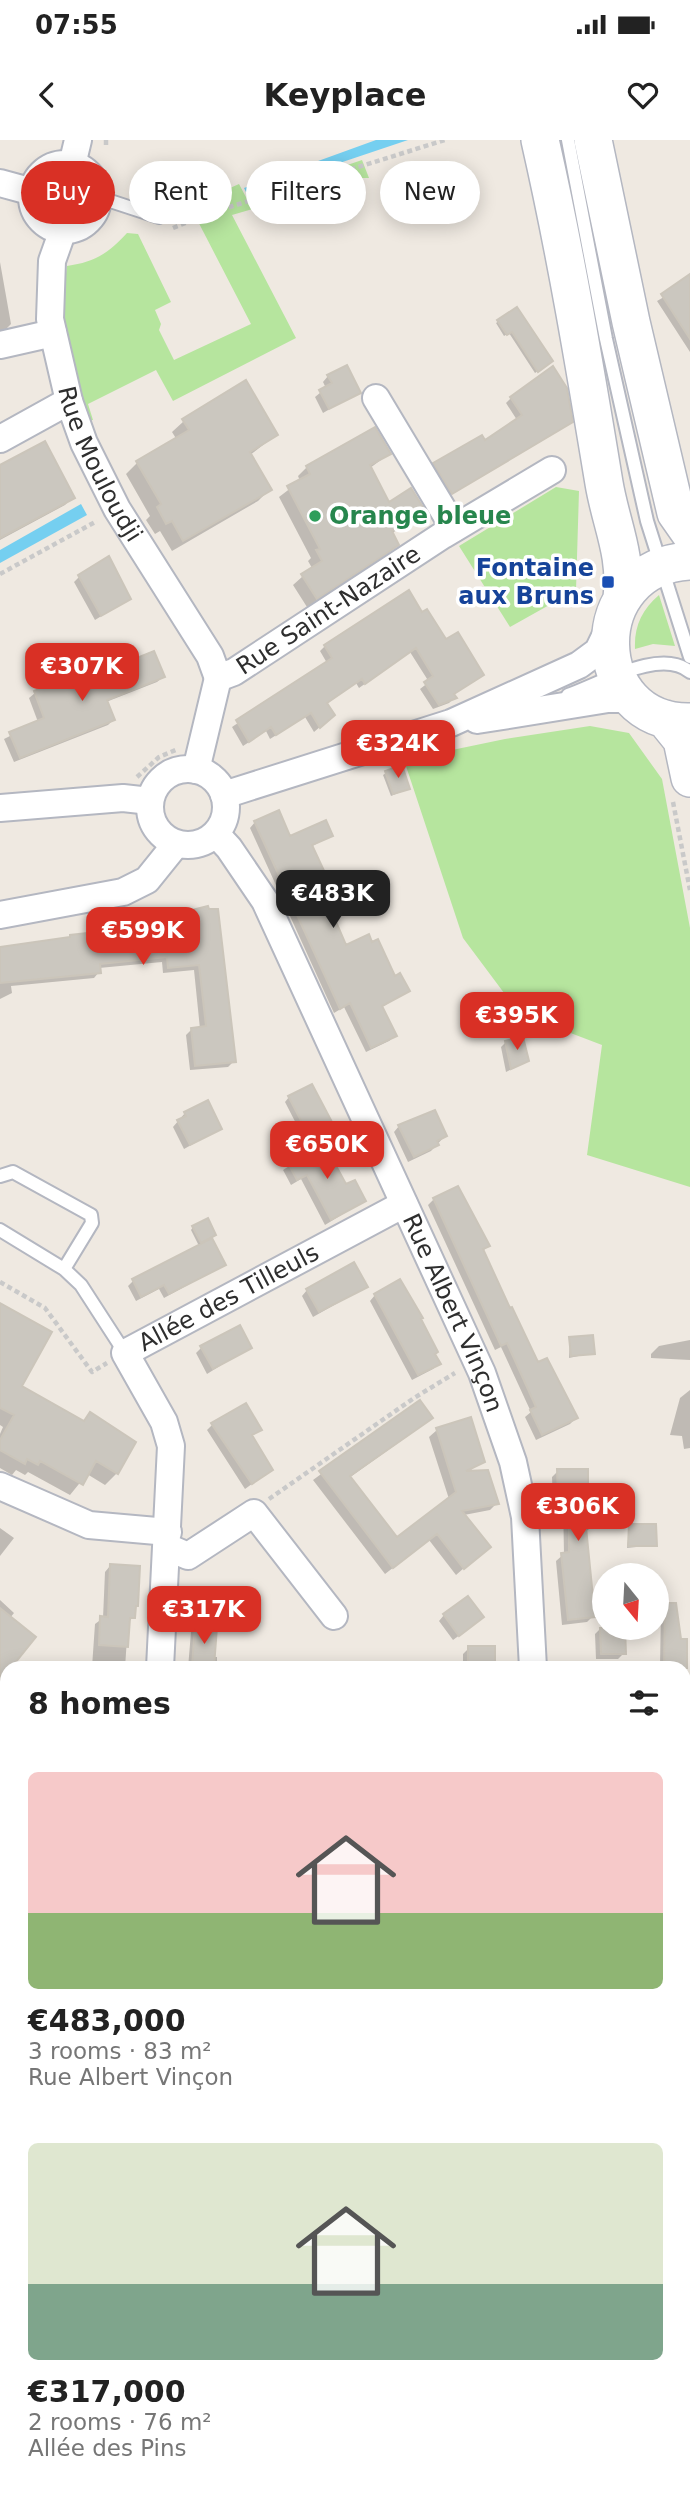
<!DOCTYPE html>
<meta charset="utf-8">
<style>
body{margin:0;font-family:"DejaVu Sans",sans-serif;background:#f2f2f2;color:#222;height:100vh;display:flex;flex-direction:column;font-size:26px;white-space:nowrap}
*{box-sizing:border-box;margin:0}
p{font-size:23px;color:#767676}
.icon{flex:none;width:38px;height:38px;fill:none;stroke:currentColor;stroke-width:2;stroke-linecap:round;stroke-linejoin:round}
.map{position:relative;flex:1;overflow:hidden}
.drawer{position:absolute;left:0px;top:1521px;width:691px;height:842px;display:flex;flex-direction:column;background:#fff;border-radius:21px 21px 0 0;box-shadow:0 4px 18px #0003}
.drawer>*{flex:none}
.top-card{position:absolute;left:21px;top:21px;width:649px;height:63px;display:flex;gap:14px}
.needle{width:46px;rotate:162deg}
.buttons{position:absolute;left:592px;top:1423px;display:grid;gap:14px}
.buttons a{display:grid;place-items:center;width:77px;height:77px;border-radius:50%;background:#fff;box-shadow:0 4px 18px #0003;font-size:35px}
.price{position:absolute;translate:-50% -60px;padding:0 16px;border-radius:14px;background:#d93025;color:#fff;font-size:23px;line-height:46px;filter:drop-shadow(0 2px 4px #0008)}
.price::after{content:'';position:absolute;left:50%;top:42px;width:21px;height:16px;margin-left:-10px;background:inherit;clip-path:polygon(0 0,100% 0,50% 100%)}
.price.active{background:#222;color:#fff}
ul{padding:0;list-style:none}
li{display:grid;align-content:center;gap:14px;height:371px;padding:0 28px}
li span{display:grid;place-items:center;height:217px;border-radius:10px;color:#555}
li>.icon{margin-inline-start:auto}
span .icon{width:126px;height:126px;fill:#fffc;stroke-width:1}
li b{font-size:30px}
h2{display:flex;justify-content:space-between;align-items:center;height:84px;padding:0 28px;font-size:30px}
.pill{padding:0 24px;border-radius:32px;background:#fff;box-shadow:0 4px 18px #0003;font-size:24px;line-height:63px}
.pill.active{background:#d93025;color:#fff}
.status{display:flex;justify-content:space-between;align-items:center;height:49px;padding:0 35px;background:#fff;direction:ltr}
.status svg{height:19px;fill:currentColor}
header{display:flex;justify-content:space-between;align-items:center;height:91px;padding:0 28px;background:#fff;font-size:32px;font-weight:700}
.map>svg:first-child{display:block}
</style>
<div class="status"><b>07:55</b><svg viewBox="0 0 49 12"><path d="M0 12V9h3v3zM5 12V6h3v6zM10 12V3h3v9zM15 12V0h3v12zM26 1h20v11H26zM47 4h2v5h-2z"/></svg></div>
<header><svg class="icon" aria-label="back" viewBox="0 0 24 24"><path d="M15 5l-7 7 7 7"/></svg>Keyplace<svg class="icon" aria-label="heart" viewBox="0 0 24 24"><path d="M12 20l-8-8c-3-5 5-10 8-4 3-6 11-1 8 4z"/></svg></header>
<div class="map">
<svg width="690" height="2362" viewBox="0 0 690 2362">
<rect width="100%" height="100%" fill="#efe9e1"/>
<path fill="#b6e59e" d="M362,20l7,18h-9l-128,37 64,123 -123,63 -17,-31 -68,34 5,16 -7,1c-15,-56 -28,-96 -19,-155 27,-4 41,-12 60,-33l11,1 33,68 -16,8 6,14 -2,6 15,30 77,-36 -61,-118 49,-22 8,15z
M556,347l23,4 -3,99 -66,37 -51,-81z
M659,455l16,51 -22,-2 -18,5c-1,-23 7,-39 24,-54z
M590,586l39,7 33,46 28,149v259l-103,-32 15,-110 -63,-24 -11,4 -65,-87 -59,-178 101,-21z
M690,1630v350h-6v-349z"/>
<path fill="#75cff0" d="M376,0h32l-161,54 -3,-6z
M81,364l6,11 -87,48v-13z"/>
<path fill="#0003" d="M0,122l11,62 -11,11z
M690,142v70l-33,-51z
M516,169l33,54 -14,10 -26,-40 -5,3 -8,-13z
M328,236l31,16 -36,21 -8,-16 11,-9 -3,-6z
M511,258l60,23 -125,76 -16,-27 55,-27 32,-23 -11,-17z
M184,281l92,14 -26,20 20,34 -12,12 -86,50 -12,-20 -5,3 -9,-14 4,-4 -24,-42 11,-11 40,-23 -5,-8z
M389,314l-19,14 18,36 36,7 -33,23 6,11 -10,9 -80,53 -14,-22 19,-17 -4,-7 3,-3 -32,-61 21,-16 -2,-5 9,-9z
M0,327l73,30 -8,8 -65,35z
M79,437l50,22 -34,21 -21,-38z
M421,474l24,28 37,33 -30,20 2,3 -5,5 -16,6 -13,-20 9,-7 -19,-30 -51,36 -3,-5 -30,21 2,16 -14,12 -9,-15 -35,22 -4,-8 -23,15 -11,-19 95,-64 -7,-12 5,-5z
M93,529l3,7 67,1 -6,5 -51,20 7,18 -5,5 -94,37 -10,-23 34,-17 -9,-24 6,-5z
M386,633l22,16 -17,7 -8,-21z
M255,682l34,16 42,-3 -20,12 20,43 -8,7 22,50 62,44 -26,17 14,28 -6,5 -23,11 -22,-45 -10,6 -84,-185z
M207,768l27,153 -6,6 -38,3 -4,-35 5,-5 9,-1 -6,-59 -31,3 -1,-11 -63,6v4l-5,6 -83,8 1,7 -12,6v-50l176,-24v-5l5,-5z
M506,902l21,19 -21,11 -5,-25z
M289,957l40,24 -26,16 -18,-35z
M207,963l13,26 -36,20 -11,-22 12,-14z
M399,986l46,10 -14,15 -23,11 -14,-30z
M322,1005l23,42 19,14 -39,24 -24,-46 -10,6 -8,-15z
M434,1059l54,47 -6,6 55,112 39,54 -6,6 -34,16 -11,-23 6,-5 -30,-65 -6,3 -67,-145z
M193,1087l17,11 14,27 -60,33 -5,-9 -23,12 -8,-15 5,-5 66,-35 -8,-16z
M366,1147l-53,30 -11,-21 5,-6z
M375,1155l64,69 -6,5 -21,11 -42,-79z
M0,1165l20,81 62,36 8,-8 44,29 -17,30 -12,12 -18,-11 -17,21 -42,-23 -3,3 -9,-5 -4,5 -12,-7v-34l3,-7 -3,-2z
M570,1199l23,14 -24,5z
M690,1200v20l-39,-2v-4l8,-8z
M250,1207l-43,27 -11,-21 5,-5z
M690,1250v58l-6,1 -2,-13 -12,-1 10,-37z
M419,1262l4,23 -74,53 48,61 52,-40 -20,-62 8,-7 33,-11 13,42 -15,11 29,31 -7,7 -26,5 24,32 -32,28 -27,-35 -44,34 -72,-94z
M213,1284l46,6 -8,7 20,33 -26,19 -38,-59z
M558,1331l28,26 7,29 -8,6 8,84 -6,6 -25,3 -6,-64 8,-7 -1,-53h-10l-1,-24z
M630,1386l25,19 -28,3z
M0,1388l14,10 -14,18z
M110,1426l23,51 -5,6 -3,45h-77l4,-4 40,3 3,-43 8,-6 2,-46z
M0,1460l14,13 -4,5 -3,52 -7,9z
M666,1465l13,35h6l-1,36v-8h-44l20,-2 1,-56z
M444,1475l32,8 -23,17 -14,-19z
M196,1487l17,30h4v11h-29l3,-36z
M601,1488l23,25 -6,6h-22l-1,-25z
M469,1508l24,20h-30v-14z
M7,1915v95l-7,7v-91z
M684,2052l6,7v7l-6,5z
M7,2113v39l-7,-11v-23z
M7,2281v58l-7,-12v-41z
M17,2356h32l4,6h-32z
M120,2356h44l6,6h-44z
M195,2356h38l-5,6h-40z
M236,2356h38l-6,6h-24z
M365,2356h29l-3,6h-29z"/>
<path fill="#cbc7bf" stroke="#cbc5ba" stroke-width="2" d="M690,134v65l-29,-45z
M517,167l36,54 -15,11 -26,-40 -5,3 -10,-15z
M347,225l14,28 -32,16 -10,-19 13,-7 -5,-8z
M553,226l14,22 6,34 -121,72 -19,-31 49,-28 3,5 37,-25 -12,-18z
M246,240l32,55 -28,17 22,38 -89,51 -11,-20 -6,3 -9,-17 4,-3 -25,-43 53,-31 -7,-11z
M375,287l16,27 -21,11 19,37 22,-14 15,24 -34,19 7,14 -82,54 -16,-25 21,-13 -6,-11 4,-1 -33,-63 23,-12 -4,-8z
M45,301l30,57 -75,40v-73z
M109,416l22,43 -30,17 -23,-41z
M409,450l13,22 5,-3 19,30 12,-7 26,43 -30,19 3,4 -18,7 -15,-23 9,-6 -17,-28 -51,36 -3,-5 -35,24 8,12 -15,13 -9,-15 -35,22 -5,-8 -22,15 -13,-22 96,-62 -8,-13z
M154,511l11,26 -58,23 8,20 -95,38 -11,-26 35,-14 -10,-27 60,-25 3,8z
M402,625l8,24 -17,5 -8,-23z
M279,670l11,26 36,-16 7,16 -21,9 21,45 -9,4 22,51 23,-11 3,8 6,-3 17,37 5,-3 10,18 -28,15 15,30 -26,12 -21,-45 -10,6 -86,-188z
M208,766l1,3h9l18,153 -41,4 -4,-38 15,-2 -7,-61 -31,3 -1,-11 -67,7 1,9 -101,10v-36l70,-10v-2l111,-12 -1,-10z
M523,897l6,24 -18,8 -6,-28z
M312,944l20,38 -24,12 -20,-38z
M208,960l14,29 -32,16 -13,-25 9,-4 -2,-4z
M435,970l12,26 -10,5 2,4 -25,12 -16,-32z
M323,1002l23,42 9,-4 11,21 -35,19 -24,-45 -10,5 -9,-17z
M458,1046l32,60 -7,3 27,59 2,-1 26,55 9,-4 31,60 -36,17 -12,-25 6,-3 -29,-64 -6,3 -68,-148z
M208,1078l8,17 -15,8 -9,-17z
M212,1098l14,27 -57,29 -5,-9 -23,12 -9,-18z
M354,1122l14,25 -49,25 -13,-23z
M400,1139l23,39 -2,1 17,33 -3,2 6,10 -23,11 -44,-81z
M0,1163l52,29 -30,54 62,35 6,-9 46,30 -18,32 -22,-13 -13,24 -43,-24 -2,4 -11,-6 -2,5 -25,-14v-10l14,-25 -14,-7z
M240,1185l12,23 -39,21 -13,-23z
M593,1195l2,19 -24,2 -2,-19z
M420,1260l13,18 -83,58 47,61 59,-45 -20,-64 35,-11 14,45 -19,9 22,-1 11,34 -37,7 29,36 -27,22 -27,-35 -44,34 -74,-97z
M246,1263l16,27 -10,5 21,35 -21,14 -41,-61z
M557,1329h31v26h6l1,32h-9l9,90 -27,3 -7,-67 8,-1v-56h-11z
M629,1384h27l1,22h-29z
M110,1424l30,2 -2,40h-2l-1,12h-5l-2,29 -29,-2 1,-29 8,1z
M468,1456l16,21 -25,19 -16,-22z
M665,1463h11l5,36h6v29h-23z
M0,1468l36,29 -25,31h-4l-7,14z
M195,1485l22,2 -3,40 -22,-1z
M600,1488h25l1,26h-25z
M468,1506h27v22h-27z"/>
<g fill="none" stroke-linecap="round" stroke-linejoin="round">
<g stroke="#b4b7c1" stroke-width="16">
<path id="service" d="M568,0l38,199 41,182 43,136
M98,57l61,20 17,-36 25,-11
M568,555c32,-11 93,-48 122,-23
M0,1036l13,-4 78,43 1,8 -28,46
M0,1090l64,39 17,16 44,68"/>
</g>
<g stroke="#b4b7c1" stroke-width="30">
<g id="minor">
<circle cx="65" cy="57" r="33"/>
<path d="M72,25l6,-25"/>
<path d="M0,43l33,9"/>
<path id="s1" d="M63,90l-11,31 -2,58 19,82 15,42 33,66 93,147 8,22"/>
<path d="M0,205l53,-12"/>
<path d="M376,258l78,130"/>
<path d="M0,299l69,-38"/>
<path id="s2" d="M218,538l16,-6 209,-137 109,-65"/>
<path d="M477,580l131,-21h26"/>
<circle cx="188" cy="667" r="38"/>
<path d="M196,630l22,-92"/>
<path d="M224,655l227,-72 128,-58 19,-14 13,-27"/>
<path d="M0,668l123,-10 27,3"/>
<path id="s3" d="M216,694l13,14 36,53 217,472 31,89 12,55 8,151"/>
<path d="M0,775l123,-23 24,-12 29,-36"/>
<path d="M0,1346l89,39 79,7"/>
<path d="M167,1407l21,9 66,-43 80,103"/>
<path id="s4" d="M160,1528l11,-222 -7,-24 -39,-69 279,-149"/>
<path d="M0,1768l7,-6"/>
<path d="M684,1932l6,-2"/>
<path d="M0,2044l7,-6"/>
<path d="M0,2198l7,12"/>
<path d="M95,2356l4,6"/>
<path d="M482,2356l8,6"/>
<path d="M312,2362l3,-6"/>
<path d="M566,2362l4,-2"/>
</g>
</g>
<g stroke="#b4b7c1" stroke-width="40">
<path id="secondary" d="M540,0c26,114 45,228 64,343 7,42 23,70 18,115
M593,0l38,182 45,191 14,20
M690,421c-109,6 -103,163 0,161
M665,579l17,21 8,38"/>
</g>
<path stroke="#c9c9c9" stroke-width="4.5" stroke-dasharray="5 3.5" stroke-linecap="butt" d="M106,0v8
M173,88l34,-14 238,-74
M0,434l97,-53
M137,637l22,-20 19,-8
M673,662l17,88
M0,1142l45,26 47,64 15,-9
M269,1359l145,-101 41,-25
M684,1678l6,-2"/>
<use href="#service" stroke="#fff" stroke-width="12"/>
<use href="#minor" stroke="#fff" stroke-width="26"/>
<use href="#secondary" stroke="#fff" stroke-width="37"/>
</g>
<circle fill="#2e9e5b" stroke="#fff" stroke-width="2.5" cx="315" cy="376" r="7"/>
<rect fill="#1a4fb4" stroke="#fff" stroke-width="2.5" x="601" y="435" width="14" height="14" rx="3.5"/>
<g text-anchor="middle" stroke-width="7" stroke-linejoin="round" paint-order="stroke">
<g font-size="24" fill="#2e2e2e" stroke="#fff">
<text dy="8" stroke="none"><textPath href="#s1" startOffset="245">Rue Mouloudji</textPath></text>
<text dy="8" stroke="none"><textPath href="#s2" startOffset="130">Rue Saint-Nazaire</textPath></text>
<text dy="8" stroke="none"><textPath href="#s4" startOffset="444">Allée des Tilleuls</textPath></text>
<text dy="8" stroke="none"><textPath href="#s3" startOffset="536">Rue Albert Vinçon</textPath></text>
</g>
<g font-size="24" font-weight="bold" fill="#27864d" stroke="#fff" text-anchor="start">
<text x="329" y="384">Orange bleue</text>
</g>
<g font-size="24" font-weight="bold" fill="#164399" stroke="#fff" text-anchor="end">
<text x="594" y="436">Fontaine<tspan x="594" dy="28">aux Bruns</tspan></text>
</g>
</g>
</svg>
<div class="buttons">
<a><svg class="needle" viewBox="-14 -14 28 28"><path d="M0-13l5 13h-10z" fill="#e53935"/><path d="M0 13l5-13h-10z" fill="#767676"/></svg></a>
</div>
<b class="price" style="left:82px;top:563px">€307K</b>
<b class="price" style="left:398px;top:640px">€324K</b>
<b class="price active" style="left:333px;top:790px">€483K</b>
<b class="price" style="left:143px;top:827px">€599K</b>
<b class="price" style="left:517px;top:912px">€395K</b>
<b class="price" style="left:327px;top:1041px">€650K</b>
<b class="price" style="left:578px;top:1403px">€306K</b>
<b class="price" style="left:204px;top:1506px">€317K</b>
<div class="top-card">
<a class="pill active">Buy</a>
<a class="pill">Rent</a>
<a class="pill">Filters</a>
<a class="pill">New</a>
</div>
<section class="drawer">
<h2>8 homes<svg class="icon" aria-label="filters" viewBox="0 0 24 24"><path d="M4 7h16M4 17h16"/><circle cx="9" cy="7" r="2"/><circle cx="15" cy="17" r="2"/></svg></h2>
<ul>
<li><span style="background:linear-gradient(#f6c9c9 65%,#8fb573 0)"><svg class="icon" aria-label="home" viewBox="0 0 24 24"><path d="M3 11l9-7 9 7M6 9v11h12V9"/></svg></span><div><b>€483,000</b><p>3 rooms · 83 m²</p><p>Rue Albert Vinçon</p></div></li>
<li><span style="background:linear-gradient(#dfe7d0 65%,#7fa58c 0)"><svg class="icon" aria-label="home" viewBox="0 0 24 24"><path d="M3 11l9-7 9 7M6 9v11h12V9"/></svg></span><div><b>€317,000</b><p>2 rooms · 76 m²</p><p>Allée des Pins</p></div></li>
</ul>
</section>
</div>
